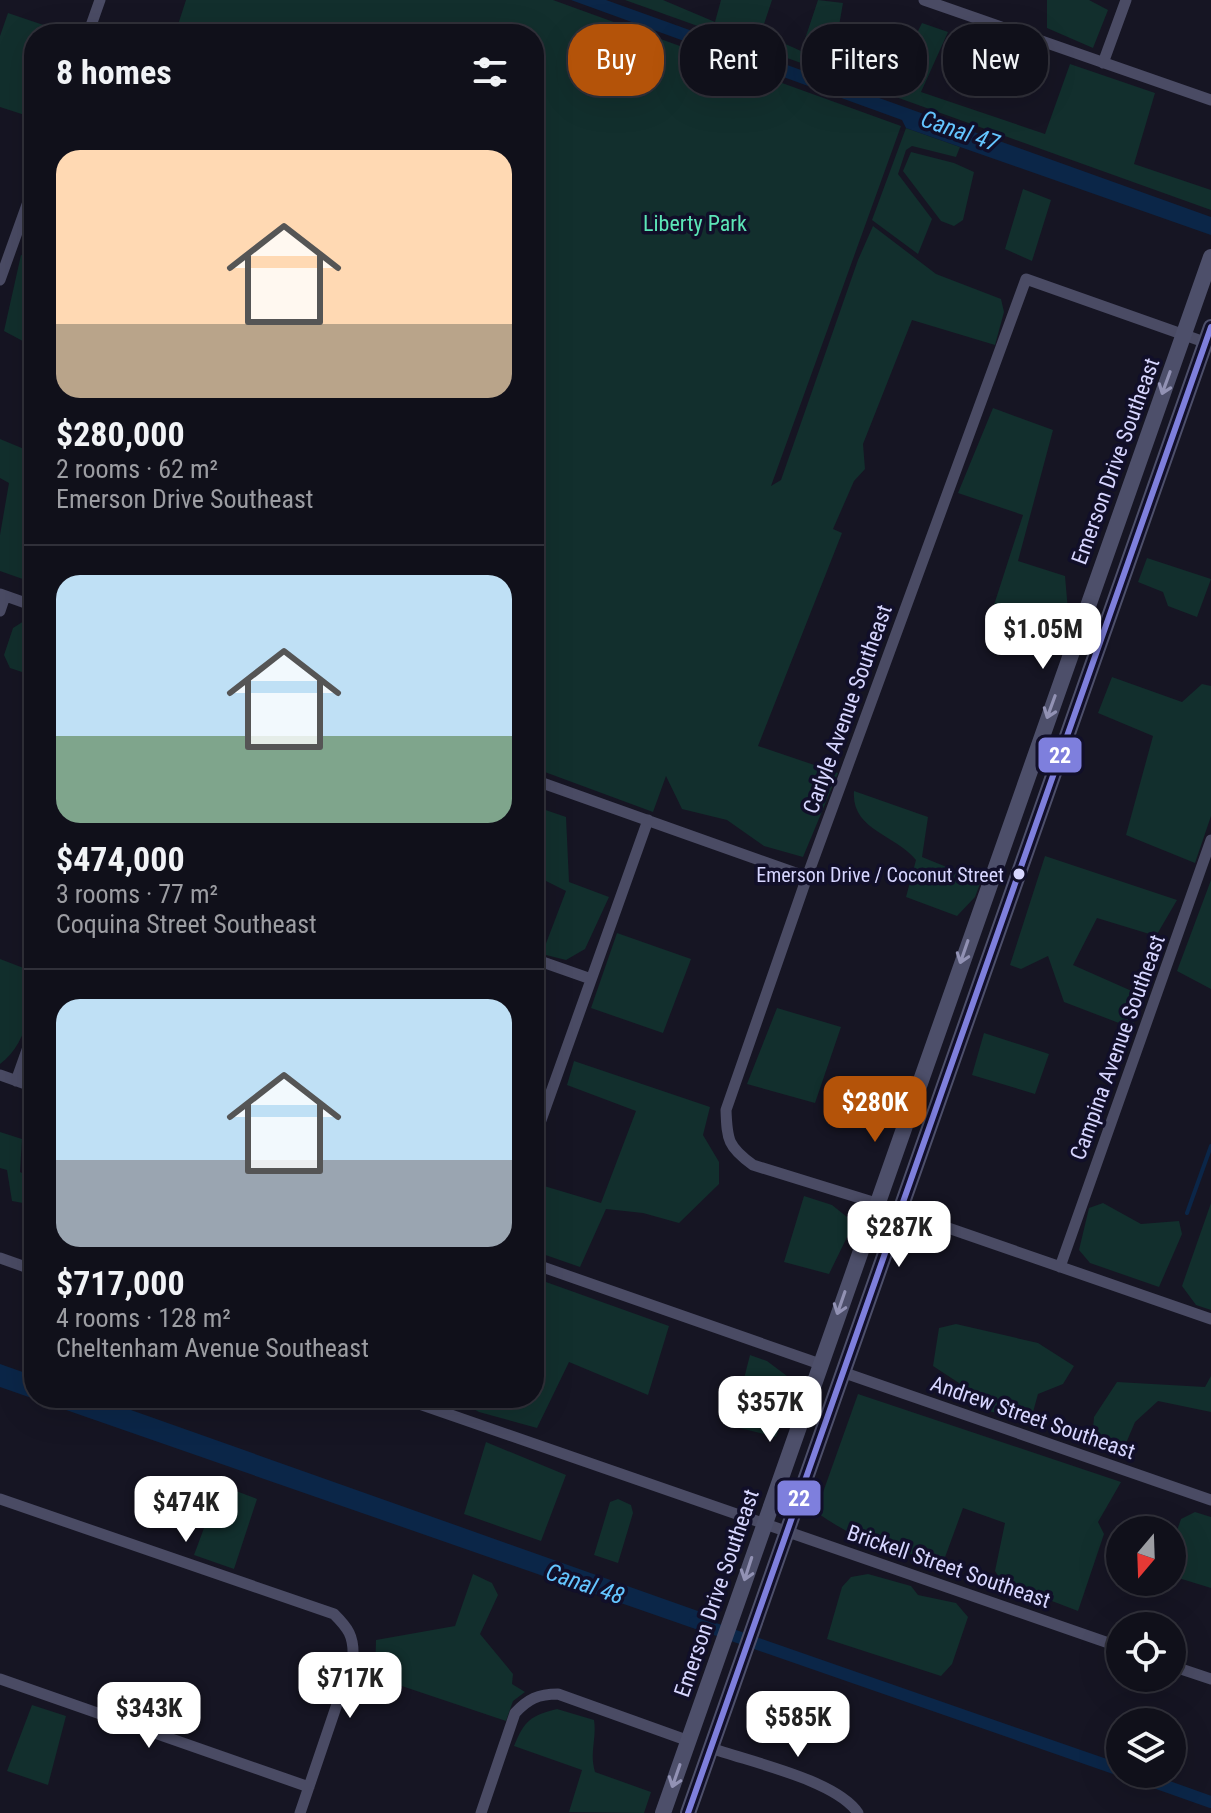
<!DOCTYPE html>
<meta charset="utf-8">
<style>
body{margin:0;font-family:"Roboto Condensed",sans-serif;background:#1e1e27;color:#f1f3f6;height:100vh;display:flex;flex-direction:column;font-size:30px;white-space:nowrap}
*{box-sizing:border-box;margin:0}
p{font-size:26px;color:#9c9da2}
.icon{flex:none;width:44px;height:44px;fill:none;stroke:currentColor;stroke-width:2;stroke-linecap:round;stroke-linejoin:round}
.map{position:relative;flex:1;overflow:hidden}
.panel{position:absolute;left:24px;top:24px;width:520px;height:1384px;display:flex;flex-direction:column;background:#10101a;border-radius:32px;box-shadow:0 8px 32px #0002,0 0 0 2px #303039}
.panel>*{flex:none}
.guide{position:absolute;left:568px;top:24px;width:522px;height:72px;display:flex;gap:16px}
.needle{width:52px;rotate:199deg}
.controls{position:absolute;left:1106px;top:1516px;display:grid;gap:16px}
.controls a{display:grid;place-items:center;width:80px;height:80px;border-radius:50%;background:#10101a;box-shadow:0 8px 32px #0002,0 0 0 2px #303039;font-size:40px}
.price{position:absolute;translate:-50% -68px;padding:0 18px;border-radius:16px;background:#fff;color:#222;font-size:26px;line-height:52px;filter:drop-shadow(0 2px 4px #0008)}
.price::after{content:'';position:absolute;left:50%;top:48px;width:24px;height:18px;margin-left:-12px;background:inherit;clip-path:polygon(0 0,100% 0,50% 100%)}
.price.selected{background:#b45309;color:#fff}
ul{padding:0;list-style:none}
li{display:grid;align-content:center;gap:16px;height:424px;padding:0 32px}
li+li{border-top:2px solid #303039}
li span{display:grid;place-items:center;height:248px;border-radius:24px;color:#555}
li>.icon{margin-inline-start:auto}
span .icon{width:144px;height:144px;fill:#fffc;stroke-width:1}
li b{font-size:34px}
h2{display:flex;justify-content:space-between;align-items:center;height:96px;padding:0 32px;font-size:34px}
.chip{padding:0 28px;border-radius:32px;background:#10101a;box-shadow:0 8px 32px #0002,0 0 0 2px #303039;font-size:28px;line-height:72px}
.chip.selected{background:#b45309;color:#fff}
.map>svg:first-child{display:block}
</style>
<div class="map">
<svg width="1211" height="1813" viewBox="0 0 1211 1813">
<rect width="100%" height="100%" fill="#161523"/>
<path fill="#122f2d" d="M186,0h367l348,126 -130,360 10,-6 77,-220 15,-34 63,48 65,25 3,13 -9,33 -83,-25 -49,124 2,25 -11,12 -21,48 9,4 -84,213 80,27 -35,84 -39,-11 -37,-26 -45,-11 -16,-33 -13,36 -119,-44v-734h-359z
M625,0h38l52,22 6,-22h51l-11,33 40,18 17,-51 25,3 -10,57 60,21 29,-58 26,9 -27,60 124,42 25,-70 85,29 -21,71 77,26v20z
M1047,0h42l19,10 -15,38 -46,-20z
M8,13l62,21h-36v84l-34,-11v-71z
M906,128l54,19 -4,10 -44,-11 -6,4 -8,24 34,45 -14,35 -46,-34z
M911,152l43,11 20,9 -11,48 -9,6 -13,-5 -38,-50z
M1023,189l28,11 -19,61 -27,-12z
M21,255l13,4v88l-30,-16z
M993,408l60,22 -35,131 47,15 4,47 -75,-18 29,-90 -65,-22z
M0,439l29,12 5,-11v143l-34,-12v-36l9,-52 -9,-5z
M1147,558l64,21 -14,38 -29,-11 -5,-14 -25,-10z
M32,616l2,1v59l-24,-8 -6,-13 9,-27z
M1112,677l70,25 20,-18 9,2v130l-16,47 -69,-28 27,-99 -55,-23z
M854,791l74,26 -6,40 59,24 -6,16 -18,19 -51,-19 10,-37c-21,-26 -65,-30 -62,-69z
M534,806l32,11 3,65 40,15 -24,52 -19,11 -24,-6 24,-63 -32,-16z
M1045,856l132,44 -21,36 -59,-18 -24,47 70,31 -11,32 -68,-26 -16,-46 -27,13 -11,-4z
M1211,880v109l-34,-18z
M617,933l74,26 -28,74 -72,-25z
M0,959l34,13c0,31 -7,72 -34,92z
M777,1008l64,19 -26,76 -68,-19z
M984,1033l65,21 -14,40 -63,-19z
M574,1061l136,46 -7,28 16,27v22l-40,39 -36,-10 -37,-4 -26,58 -46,-16v-68l67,20 35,-92 -69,-26z
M0,1132l22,7 -2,33 14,7v26l-22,-4 -5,-31 -7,-2z
M804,1196l28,9 15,12 2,16 -20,41 -45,-12z
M1103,1203l38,21 38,-3 3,13 -23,53 -69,-24 -11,-13 10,-42z
M1211,1203v107l-15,-5 -14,-19z
M546,1282l123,44 -21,69 -79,-33 -32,66 -58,-16 -24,-14h79v-86z
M956,1324l82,19 36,23 -11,18 -25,10 -8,29 -51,-15 -13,-9 -4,-14 -29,-19 6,-38z
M750,1355l17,6 28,21 -19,55 -44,-11z
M1211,1376v36l-53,-11 -23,21 -14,33 -29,-13 2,-25 23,-35 88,5z
M858,1394l263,88 -23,40 6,12 -26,77 -76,-29 -7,-11 10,-48 -42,-15 -19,52c-47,-5 -89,-20 -128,-48z
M486,1442l80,33 -25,66 -77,-27z
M220,1485l37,14 -23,70 -40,-14z
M618,1499l13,6 2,8 -15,50 -24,-8 16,-53z
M1195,1512l16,5v71l-39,-12v-31l9,-26z
M473,1574l19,9 6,12 -18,39 33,40 -1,10 13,8 -12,9 -7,20 -131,-44 1,-37 79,-14z
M868,1574l43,12 7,9 38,8 12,14 -16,47 -11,12 -114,-37 15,-52 9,-10z
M32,1705l34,11 -18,69 -41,-14z
M557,1709l37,11c3,19 -5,32 1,52l56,20 -7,21 -75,-1 13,-42 -68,-24c11,-26 16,-30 43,-37z"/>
<path fill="#0b2648" d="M571,0h35l605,217v18l-305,-107 -4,-8z
M0,1364l34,12v22h63l615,218 -5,17 -707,-246z"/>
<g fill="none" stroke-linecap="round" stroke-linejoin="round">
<path stroke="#0b2648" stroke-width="4" d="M1187,1213l24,-67"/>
<path stroke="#0b2648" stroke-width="12" d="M695,1622l425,148
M1132,1774l79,28"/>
<path stroke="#4a4b64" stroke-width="11" d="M924,0l287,100
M88,34l12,-34
M1103,63l23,-63
M0,280l34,-95
M1210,344l-184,-65 -219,598 -81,233c1,30 2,37 27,55l123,38 335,116
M0,594l34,12
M0,611l5,-15
M534,780l273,97
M534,959l57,20
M0,1075l34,12
M16,1081l18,-51
M534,1140l114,-320
M0,1258l34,12
M534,1264l286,100
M1060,1267l151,-427
M842,1372l369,128
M402,1398l718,249
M0,1499l334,115c14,14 20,22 19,43l-53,156
M1172,1666l39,13
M0,1679l309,108
M711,1748c39,14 125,32 147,65
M481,1813l34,-100c13,-14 23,-19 43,-19l131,47"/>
<path stroke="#4d4f6a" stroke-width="16" d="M663,1813l548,-1556
M688,1813l523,-1486"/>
<g stroke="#110f29" stroke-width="12">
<path id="bus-1" d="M688,1813l523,-1486"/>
</g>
<use href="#bus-1" stroke="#7e7fdd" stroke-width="6"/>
</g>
<defs><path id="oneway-shaft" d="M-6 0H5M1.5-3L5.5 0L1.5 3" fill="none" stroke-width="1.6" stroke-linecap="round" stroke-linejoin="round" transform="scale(2)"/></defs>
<g stroke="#9292b4">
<use href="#oneway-shaft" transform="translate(1166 383) rotate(110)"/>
<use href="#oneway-shaft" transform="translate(1051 707) rotate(110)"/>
<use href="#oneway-shaft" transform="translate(964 952) rotate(109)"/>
<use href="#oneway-shaft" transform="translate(841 1303) rotate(109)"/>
<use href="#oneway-shaft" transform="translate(748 1569) rotate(108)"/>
<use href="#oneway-shaft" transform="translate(676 1776) rotate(109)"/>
</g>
<circle fill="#d7d6ff" stroke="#110f29" stroke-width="3" cx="1019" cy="874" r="7"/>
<g text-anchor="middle" stroke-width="7" stroke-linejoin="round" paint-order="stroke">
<g font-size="20" fill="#d7d6ff" stroke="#110f29" text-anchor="end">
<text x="1004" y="882">Emerson Drive / Coconut Street</text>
</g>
<g font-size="22" fill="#5ce6b7" stroke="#110f29">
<text x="695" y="231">Liberty Park</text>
</g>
<g font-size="22" fill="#d7d6ff" stroke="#110f29">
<text transform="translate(1115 461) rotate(-70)" y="8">Emerson Drive Southeast</text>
<text transform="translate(847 709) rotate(-70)" y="8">Carlyle Avenue Southeast</text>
<text transform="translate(1117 1047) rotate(-70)" y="8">Campina Avenue Southeast</text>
<text transform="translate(1033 1417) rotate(19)" y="8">Andrew Street Southeast</text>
<text transform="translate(949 1566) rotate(19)" y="8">Brickell Street Southeast</text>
<text transform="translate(716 1593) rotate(-71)" y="8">Emerson Drive Southeast</text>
</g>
<g font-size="24" font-style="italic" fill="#64c5ff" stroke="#110f29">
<text transform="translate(960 131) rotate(19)" y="8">Canal 47</text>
<text transform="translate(585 1584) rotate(19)" y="8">Canal 48</text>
</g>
</g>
<g stroke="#110f29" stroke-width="3">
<rect x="1037" y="736" width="46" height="38" rx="8" fill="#7e7fdd"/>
<rect x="776" y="1479" width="46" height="38" rx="8" fill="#7e7fdd"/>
</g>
<g font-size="22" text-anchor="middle" font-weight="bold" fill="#fff">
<text x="1060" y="763">22</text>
<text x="799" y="1506">22</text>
</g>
</svg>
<div class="controls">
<a><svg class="needle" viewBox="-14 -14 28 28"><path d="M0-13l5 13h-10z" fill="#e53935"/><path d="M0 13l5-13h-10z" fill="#9c9da2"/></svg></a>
<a><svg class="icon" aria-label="locate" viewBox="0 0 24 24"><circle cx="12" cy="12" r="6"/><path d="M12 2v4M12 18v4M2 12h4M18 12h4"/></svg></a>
<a><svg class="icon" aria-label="layers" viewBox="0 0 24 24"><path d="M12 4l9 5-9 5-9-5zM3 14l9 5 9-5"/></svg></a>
</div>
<b class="price" style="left:1043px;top:671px">$1.05M</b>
<b class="price selected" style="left:875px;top:1144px">$280K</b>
<b class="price" style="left:899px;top:1269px">$287K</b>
<b class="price" style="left:770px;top:1444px">$357K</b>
<b class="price" style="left:186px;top:1544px">$474K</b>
<b class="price" style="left:350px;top:1720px">$717K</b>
<b class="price" style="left:149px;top:1750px">$343K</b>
<b class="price" style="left:798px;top:1759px">$585K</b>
<div class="guide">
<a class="chip selected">Buy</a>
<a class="chip">Rent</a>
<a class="chip">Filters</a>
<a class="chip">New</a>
</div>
<section class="panel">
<h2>8 homes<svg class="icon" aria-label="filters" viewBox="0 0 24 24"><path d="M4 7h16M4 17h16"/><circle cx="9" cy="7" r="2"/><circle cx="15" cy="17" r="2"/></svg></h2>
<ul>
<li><span style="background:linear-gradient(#ffd9b3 70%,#b9a48a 0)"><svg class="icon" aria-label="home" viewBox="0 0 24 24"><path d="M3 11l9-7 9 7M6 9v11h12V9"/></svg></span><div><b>$280,000</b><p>2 rooms · 62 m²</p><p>Emerson Drive Southeast</p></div></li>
<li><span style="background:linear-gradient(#bfe0f5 65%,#7fa58c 0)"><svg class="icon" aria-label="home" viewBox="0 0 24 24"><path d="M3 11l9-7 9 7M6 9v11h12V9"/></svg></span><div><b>$474,000</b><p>3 rooms · 77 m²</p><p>Coquina Street Southeast</p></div></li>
<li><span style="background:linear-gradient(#bfe0f5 65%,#9aa5b1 0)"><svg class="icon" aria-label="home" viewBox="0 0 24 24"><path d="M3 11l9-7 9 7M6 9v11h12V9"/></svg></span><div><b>$717,000</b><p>4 rooms · 128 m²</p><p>Cheltenham Avenue Southeast</p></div></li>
</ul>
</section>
</div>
